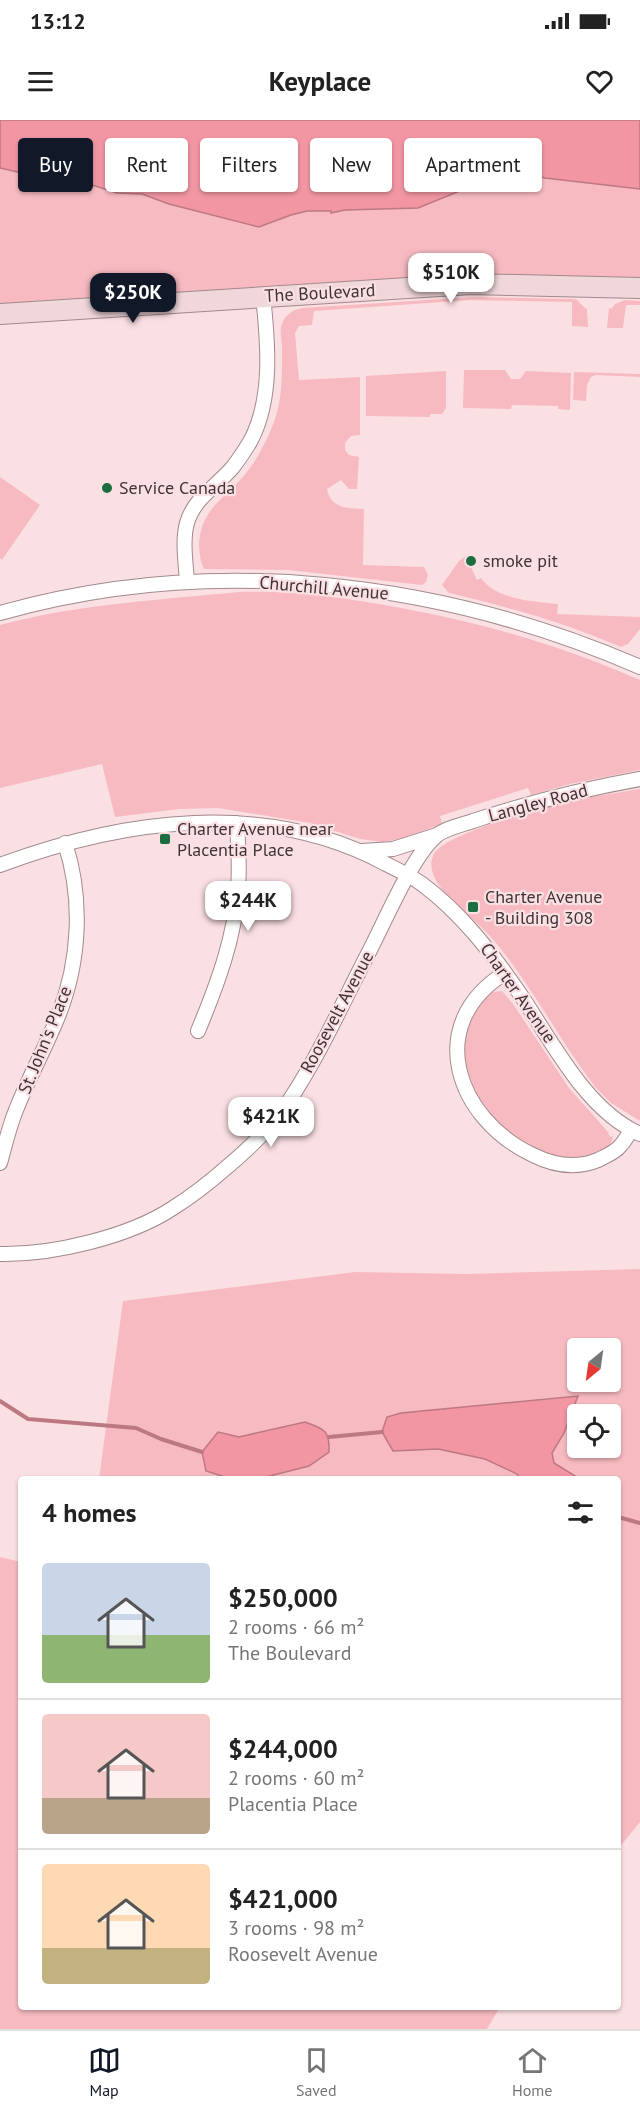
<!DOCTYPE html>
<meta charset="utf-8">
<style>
body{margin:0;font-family:"PT Sans",sans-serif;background:#f6f6f6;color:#222;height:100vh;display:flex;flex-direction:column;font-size:22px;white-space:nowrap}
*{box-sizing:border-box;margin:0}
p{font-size:20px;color:#767676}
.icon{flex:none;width:33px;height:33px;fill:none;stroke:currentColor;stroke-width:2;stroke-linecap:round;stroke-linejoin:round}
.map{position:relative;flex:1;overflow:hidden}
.details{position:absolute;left:18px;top:1356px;width:603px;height:534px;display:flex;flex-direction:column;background:#fff;border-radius:6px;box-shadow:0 2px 4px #0004}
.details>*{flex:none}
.guide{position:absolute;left:18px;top:18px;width:604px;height:54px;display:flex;gap:12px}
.needle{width:39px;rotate:209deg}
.controls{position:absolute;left:567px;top:1218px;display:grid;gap:12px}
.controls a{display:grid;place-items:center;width:54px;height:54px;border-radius:6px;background:#fff;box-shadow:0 2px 4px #0004;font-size:30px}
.price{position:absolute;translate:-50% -51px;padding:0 14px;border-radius:12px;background:#fff;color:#222;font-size:20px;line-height:39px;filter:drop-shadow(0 2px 3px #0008)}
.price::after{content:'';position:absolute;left:50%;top:36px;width:18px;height:14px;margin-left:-9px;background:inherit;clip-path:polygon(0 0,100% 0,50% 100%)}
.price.current{background:#111827;color:#fff}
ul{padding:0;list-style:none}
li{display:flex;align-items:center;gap:18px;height:150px;padding:0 24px}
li+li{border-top:2px solid #e0e0e0}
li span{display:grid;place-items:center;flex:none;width:168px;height:120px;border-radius:6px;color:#555}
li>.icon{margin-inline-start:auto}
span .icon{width:72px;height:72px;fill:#fffc;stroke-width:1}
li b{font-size:26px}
h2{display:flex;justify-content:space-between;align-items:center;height:72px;padding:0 24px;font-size:26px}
.pill{padding:0 21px;border-radius:6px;background:#fff;box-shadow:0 2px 4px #0004;font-size:21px;line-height:54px}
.pill.current{background:#111827;color:#fff}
.status{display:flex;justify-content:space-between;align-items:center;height:42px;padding:0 30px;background:#fff;direction:ltr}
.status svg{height:16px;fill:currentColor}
header{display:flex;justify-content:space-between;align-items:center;height:78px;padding:0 24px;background:#fff;font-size:27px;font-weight:800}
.tabs{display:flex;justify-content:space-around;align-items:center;height:84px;border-top:2px solid #e0e0e0;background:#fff;font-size:16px;color:#767676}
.tabs a{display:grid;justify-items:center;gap:3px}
.tabs .current{color:#111827}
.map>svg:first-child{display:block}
</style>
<div class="status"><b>13:12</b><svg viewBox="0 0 49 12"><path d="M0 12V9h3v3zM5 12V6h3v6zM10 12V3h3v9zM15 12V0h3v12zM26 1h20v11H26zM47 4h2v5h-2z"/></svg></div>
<header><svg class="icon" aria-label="menu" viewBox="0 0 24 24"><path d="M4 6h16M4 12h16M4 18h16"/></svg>Keyplace<svg class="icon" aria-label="heart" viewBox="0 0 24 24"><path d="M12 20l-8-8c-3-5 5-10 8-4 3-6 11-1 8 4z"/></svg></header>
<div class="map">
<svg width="640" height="1909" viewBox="0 0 640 1909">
<rect width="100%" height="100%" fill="#fbe0e3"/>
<path fill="#f7bac1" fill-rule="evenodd" d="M0,0h640v158l-177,-3 -463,30z
M474,177l102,2 9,9 2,1 1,18 -16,-1v-24l-101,-2 -157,11 -2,14 -13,1 -4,7 4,47 61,-3v58l-9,1 -6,7v7l4,5 10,2 -2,32h-8l-8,-9 -14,9c4,20 21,19 37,20l-1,56 61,2 4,8 -2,7 -4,3 -134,-15 -84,-1c-4,-8 -4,-14 -5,-22 0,-38 27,-49 48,-75 9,-11 17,-27 23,-40 13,-28 12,-55 12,-85 0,-7 -3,-16 0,-23 3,-9 10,-14 20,-16z
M625,180l15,1v4h-14l-3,23h-16l2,-20 2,1 4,-5z
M464,250h41l6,9h9l6,-8 45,2 -1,37 -12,-1v-3l-46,-1 -1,4 -48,-1z
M446,251v37l-4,6h-12v3l-64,-1v-40z
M574,252l66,2v3l-44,-2 -5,2 -4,8 -1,16 -13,-1z
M0,357l40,28 -38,55 -2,-2z
M466,436l11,24 4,-2c15,22 53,23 77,26l-1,10 83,3v12l-12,15 -7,3c-55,-24 -113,-40 -172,-54l-7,-8 17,-24z
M239,472c54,-2 109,6 162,16 85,16 160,37 239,72v90l-70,14 -39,11 -3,-7 -88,28 2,8 -40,15 -19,3 -23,-3 -50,-16 -92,-15 -39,1 -64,8 -13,-53 -102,24v-163c78,-21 159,-25 239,-33z
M640,669v332l-29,-18 -15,-15c-38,-49 -66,-107 -107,-153 -17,-19 -70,-53 -55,-81 10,-19 97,-43 121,-49 27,-8 57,-11 85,-16z
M502,871l11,13 56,84 39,44 2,5 3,-1 -2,8 -6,6 -13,6 -13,4h-22l-34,-16 -32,-24 -25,-42 -4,-31 5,-23 18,-28 8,-4z
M640,1149v553l-22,27v-370h-519l24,-178 232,-29 112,2zM578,1228h32v34h-32zM578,1294h32v34h-32z
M0,1437l21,5v445h479l-13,22h-487z"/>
<path fill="#f296a3" stroke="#bc7982" stroke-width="1.5" d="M0,0h640v69l-95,-11 -19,-6 -36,12 -23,4 -49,20 -73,2 -14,3v-2h-24l-16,4 -32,12 -90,-23 -27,-10 -25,-1 -31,-10 -38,-4 -48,-11z
M578,1276l-14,37 -12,20 2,10 26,16h-59l-4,-5 -32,-15 -47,-10 -45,2 -11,-19 5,-15 14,-4z
M305,1302c19,7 25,8 24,30l-20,14 -51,13h-27l-25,-8 -4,-19 16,-20 21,5z"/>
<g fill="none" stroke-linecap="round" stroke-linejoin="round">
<path stroke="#bc7982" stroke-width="4" d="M0,1281l28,18 108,9 25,11 41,13
M329,1317l53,-5
M618,1397l22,6"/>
<g stroke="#a2898c" stroke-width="16">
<path id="street" d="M187,462c-1,-18 -5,-41 0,-59 7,-25 30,-37 46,-56 6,-8 13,-18 18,-27 22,-42 17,-98 12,-144
M0,493c212,-60 440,-33 640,54
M362,731l31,-2 44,-14
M0,745c124,-46 266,-66 386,-1 12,6 25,12 36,20 39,29 69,68 96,107 33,48 67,119 122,143
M505,853c-82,51 -49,146 28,182 22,11 43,14 65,5 8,-4 18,-8 23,-15 4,-4 7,-10 10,-15
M198,911c19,-46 37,-93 40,-143 2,-22 0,-44 -1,-65
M0,1043c5,-18 9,-36 16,-53 13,-33 30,-63 43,-96 21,-54 24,-116 6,-171
M0,1134c52,1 129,-17 173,-46 19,-12 37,-26 54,-41 23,-19 45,-41 62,-66 31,-47 55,-101 81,-151 15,-29 43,-95 66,-114 9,-8 26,-11 37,-15 55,-18 111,-32 167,-42"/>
</g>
<g stroke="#a2898c" stroke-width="22">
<path id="secondary" d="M0,194l471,-30 169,4"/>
</g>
<use href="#street" stroke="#fff" stroke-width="14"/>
<use href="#secondary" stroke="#f0d7da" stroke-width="20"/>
</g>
<g fill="#1c6e40" stroke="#fbe0e3" stroke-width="2">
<circle cx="107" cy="368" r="6"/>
<circle cx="471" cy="441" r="6"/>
<rect x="159" y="713" width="12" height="12" rx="3"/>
<rect x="467" y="781" width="12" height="12" rx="3"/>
</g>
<g text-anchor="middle" stroke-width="4.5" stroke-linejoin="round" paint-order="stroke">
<g font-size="18" fill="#3f3435" stroke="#fbe0e3">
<text transform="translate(320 173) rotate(-3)" y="6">The Boulevard</text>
<text transform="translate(324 468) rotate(5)" y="6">Churchill Avenue</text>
<text transform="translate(538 683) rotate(-15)" y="6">Langley Road</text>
<text transform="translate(518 873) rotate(55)" y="6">Charter Avenue</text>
<text transform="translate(337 892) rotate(-62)" y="6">Roosevelt Avenue</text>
<text transform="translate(45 920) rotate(-68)" y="6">St. John's Place</text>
</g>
<g font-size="18" fill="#3f3435" stroke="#fbe0e3" text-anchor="start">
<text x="119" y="374">Service Canada</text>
<text x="483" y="447">smoke pit</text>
<text x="177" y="715">Charter Avenue near<tspan x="177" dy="21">Placentia Place</tspan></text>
<text x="485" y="783">Charter Avenue<tspan x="485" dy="21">- Building 308</tspan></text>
</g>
</g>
</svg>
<div class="controls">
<a><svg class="needle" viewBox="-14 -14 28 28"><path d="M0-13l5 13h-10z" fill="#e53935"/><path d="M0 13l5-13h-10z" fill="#767676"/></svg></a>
<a><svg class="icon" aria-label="locate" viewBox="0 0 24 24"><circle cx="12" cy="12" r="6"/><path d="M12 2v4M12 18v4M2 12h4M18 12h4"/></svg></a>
</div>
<b class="price" style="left:451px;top:184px">$510K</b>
<b class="price current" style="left:133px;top:204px">$250K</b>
<b class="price" style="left:248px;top:812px">$244K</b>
<b class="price" style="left:271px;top:1028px">$421K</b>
<div class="guide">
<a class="pill current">Buy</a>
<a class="pill">Rent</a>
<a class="pill">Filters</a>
<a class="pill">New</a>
<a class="pill">Apartment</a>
</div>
<section class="details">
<h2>4 homes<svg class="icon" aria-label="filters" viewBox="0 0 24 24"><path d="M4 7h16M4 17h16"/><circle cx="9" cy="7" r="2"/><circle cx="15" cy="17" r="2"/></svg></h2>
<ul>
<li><span style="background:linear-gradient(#c9d6e8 60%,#8fb573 0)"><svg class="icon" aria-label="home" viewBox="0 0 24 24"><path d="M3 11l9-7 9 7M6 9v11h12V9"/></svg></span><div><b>$250,000</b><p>2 rooms · 66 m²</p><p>The Boulevard</p></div></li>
<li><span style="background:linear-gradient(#f6c9c9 70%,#b9a48a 0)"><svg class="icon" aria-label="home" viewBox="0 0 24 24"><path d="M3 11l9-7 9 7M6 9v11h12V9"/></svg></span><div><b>$244,000</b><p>2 rooms · 60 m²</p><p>Placentia Place</p></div></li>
<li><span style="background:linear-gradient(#ffd9b3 70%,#c2b280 0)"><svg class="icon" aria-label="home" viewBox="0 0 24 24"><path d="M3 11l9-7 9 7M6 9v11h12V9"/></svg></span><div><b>$421,000</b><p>3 rooms · 98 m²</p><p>Roosevelt Avenue</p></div></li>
</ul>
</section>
</div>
<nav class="tabs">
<a class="current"><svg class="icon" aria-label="map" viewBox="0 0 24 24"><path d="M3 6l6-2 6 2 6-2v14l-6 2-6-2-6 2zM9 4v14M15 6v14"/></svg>Map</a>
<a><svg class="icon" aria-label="saved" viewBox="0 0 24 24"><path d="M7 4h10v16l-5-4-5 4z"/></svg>Saved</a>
<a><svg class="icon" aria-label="home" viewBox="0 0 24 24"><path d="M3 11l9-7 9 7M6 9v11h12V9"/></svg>Home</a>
</nav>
